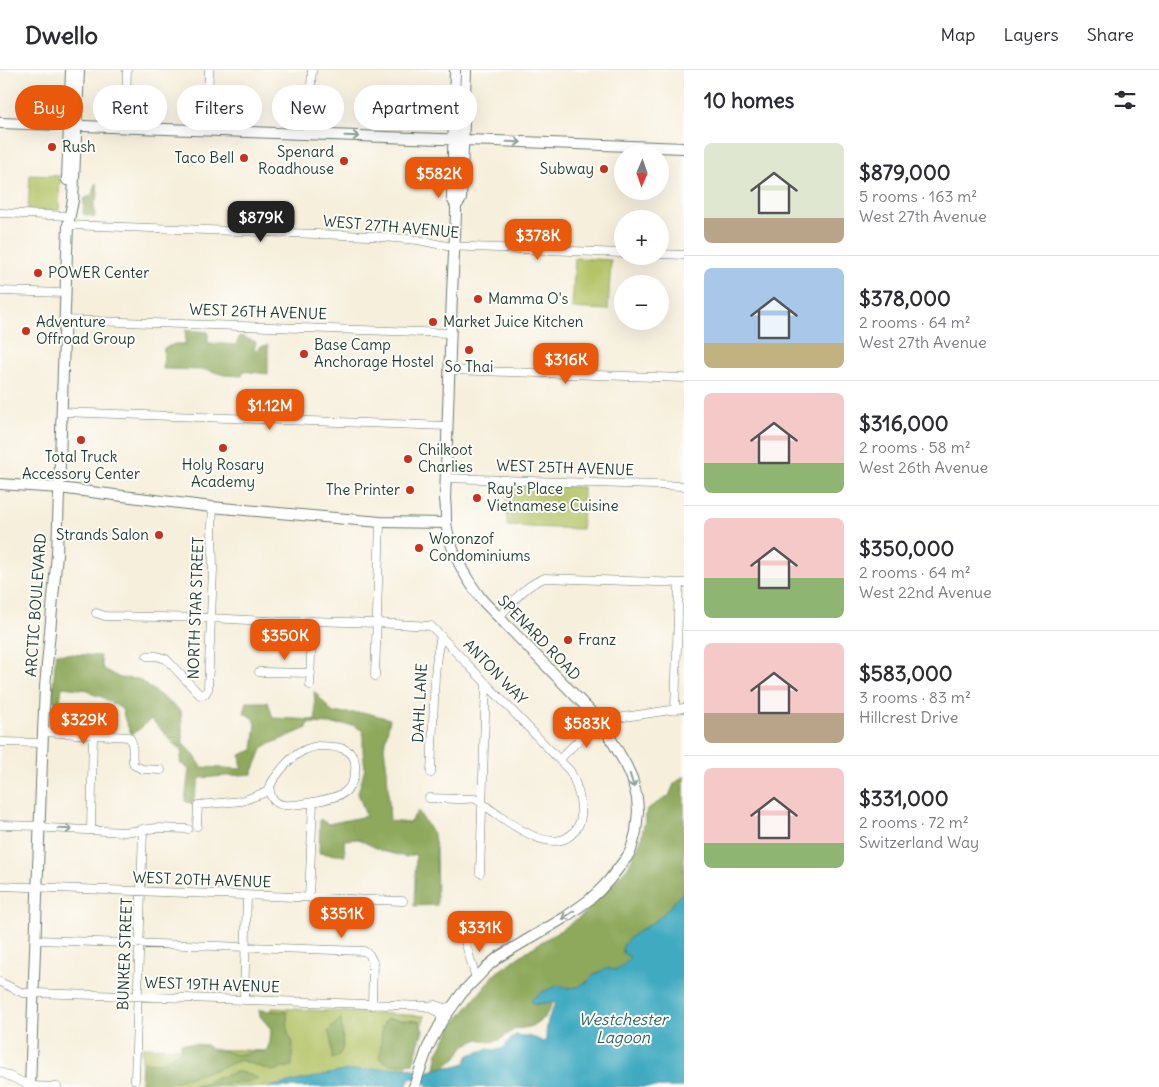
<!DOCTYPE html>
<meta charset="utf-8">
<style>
body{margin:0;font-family:Delius,sans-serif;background:#f2f2f3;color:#2b2b33;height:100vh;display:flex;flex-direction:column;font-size:19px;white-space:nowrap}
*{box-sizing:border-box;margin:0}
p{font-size:16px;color:#7c7c81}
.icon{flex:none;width:28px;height:28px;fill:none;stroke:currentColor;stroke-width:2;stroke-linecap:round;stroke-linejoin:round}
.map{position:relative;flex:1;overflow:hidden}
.details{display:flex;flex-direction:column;background:#fff;width:475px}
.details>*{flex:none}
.top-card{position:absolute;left:15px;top:15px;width:475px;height:45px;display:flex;gap:10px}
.needle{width:32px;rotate:182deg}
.fabs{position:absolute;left:614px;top:75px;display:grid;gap:10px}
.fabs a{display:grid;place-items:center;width:55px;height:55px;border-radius:50%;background:#fff;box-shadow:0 5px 20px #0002;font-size:25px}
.price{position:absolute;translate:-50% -42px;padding:0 11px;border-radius:10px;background:#ea580c;color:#fff;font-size:16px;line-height:32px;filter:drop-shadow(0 1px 2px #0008)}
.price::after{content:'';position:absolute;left:50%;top:30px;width:15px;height:11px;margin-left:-8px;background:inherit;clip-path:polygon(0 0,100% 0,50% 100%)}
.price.active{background:#222;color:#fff}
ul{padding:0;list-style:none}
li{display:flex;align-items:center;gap:15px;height:125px;padding:0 20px}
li+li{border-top:1px solid #e1e1e2}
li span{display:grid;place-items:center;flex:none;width:140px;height:100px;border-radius:8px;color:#555}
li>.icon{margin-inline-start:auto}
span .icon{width:60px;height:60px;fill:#fffc;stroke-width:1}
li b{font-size:21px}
h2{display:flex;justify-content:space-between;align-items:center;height:60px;padding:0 20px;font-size:21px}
.pill{padding:0 18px;border-radius:22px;background:#fff;box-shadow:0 5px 20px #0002;font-size:18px;line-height:45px}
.pill.active{background:#ea580c;color:#fff}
header{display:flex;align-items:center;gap:30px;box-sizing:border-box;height:70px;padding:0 25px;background:#fff;border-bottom:1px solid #e1e1e2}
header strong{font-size:24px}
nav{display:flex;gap:28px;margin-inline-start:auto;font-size:18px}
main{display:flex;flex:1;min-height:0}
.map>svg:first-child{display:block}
</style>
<header>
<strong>Dwello</strong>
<nav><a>Map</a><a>Layers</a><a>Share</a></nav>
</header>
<main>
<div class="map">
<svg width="684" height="1017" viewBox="0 0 684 1017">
<rect width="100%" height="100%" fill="#fdfcf7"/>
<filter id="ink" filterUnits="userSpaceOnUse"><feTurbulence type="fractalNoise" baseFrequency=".02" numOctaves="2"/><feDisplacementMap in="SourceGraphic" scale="10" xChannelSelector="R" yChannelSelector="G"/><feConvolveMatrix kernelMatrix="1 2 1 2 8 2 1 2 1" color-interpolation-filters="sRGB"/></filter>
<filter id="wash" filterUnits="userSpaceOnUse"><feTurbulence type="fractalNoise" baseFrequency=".0096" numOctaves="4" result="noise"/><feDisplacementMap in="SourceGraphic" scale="20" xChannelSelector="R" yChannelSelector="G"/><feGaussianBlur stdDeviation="1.12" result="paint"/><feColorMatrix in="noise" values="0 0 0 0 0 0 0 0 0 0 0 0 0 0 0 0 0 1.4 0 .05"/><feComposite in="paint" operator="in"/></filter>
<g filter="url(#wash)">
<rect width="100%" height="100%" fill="#f6efdc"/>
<path fill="#b3c366" stroke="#69804d" d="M30,105l30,1 -1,34h-31z
M575,188l36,2 -3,50 -36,-2z
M507,414l76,3 -1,42 -75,-3z
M272,938l153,8 -19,51 -63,4 -74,16h-128l1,-40 129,4z"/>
<path fill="#8ea95b" stroke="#567348" d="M95,114h2l1,12 -4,8 1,13 -12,-3 1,-15 8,-4z
M186,260l22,2v11l28,2 4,-9 16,6 -2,7 3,2 2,-4 9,-2v29l-25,-3 -1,5 -18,-1 -16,-5 -45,-1 1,-21 11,-4h10z
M56,583l44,3 3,13 17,9 18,1 43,32 2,33 11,11 8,12 40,2 -2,-14 13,-5 3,-26 -3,-6 -9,-5 3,-11h21l5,16 43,2 -2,-29 19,22h34l23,6 -6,28 3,23 3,51 19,2 9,-12 16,24 2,14 1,56 -23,1 2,-52 -10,3 -24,-6 -24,-12 -14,1 1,16 -26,-3 1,-34 8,5 38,-8 -8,-23 7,-25 -2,-17v-20l-10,-6 -45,-2 -1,5 -44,19 -11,27 -52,4 -8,26 -7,-3 4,-32 -9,-6 2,-11 -31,-33 -14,12 -6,3 -6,-14 -3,-11 -20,-12 -10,-3 -3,-4 -27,-3 -2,15 -4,1 -4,-3z
M684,706v115c-8,9 -16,18 -25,27 -12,10 -31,15 -37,31l2,5 5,2 1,2c-10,12 -14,11 -28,14 -1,0 -7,1 -8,2 -2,2 -3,4 -5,6 -9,9 -19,9 -30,6l-24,18 18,-2 -8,15 -15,10 -15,2 -16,11 -10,2 -10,-3 -14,6 -9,13 -12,9 -9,2 3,-18 16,-27 42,-51 34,-24 34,-21 20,-14 44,-47 13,-27 6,-31 22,-13 5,-12z
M259,940l28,2 1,22 5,8 -1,24 -20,5 -32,-11 -17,7 -56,17 1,3h-27l1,-25 19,1 20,-12v-8l25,2 8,6h10l13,4 16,-3h13l4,-10 1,-13 -11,-13z
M341,948l2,29 -4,9 -7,3 -1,-20 -3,-8z
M387,949l32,2 4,9 -10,33 -22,2 -11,-6 2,-33z
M236,1002h6l16,6 -5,4 -48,3 -3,2h-12z"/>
<path fill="#41aac1" stroke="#30747a" d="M684,821v196h-256l-5,-7 -11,-2 -4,3 -1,6h-138l74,-16 63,-4 20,5 18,-5 13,-1 8,-3 4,-8 9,-3 10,-3 10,1 5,-2 12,-13c10,1 19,1 28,7l3,-2c0,-14 2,-24 9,-36l-2,-2 -18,2 -3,-1v-4l10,-7 17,-7 9,3 10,-1 10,-6 7,-7 13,-6c10,5 15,-2 21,-10v-2l-5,-2 -2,-5c6,-16 25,-20 37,-31 9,-9 17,-18 25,-27z"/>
</g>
<g filter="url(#ink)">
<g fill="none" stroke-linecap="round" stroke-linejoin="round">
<g stroke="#6a7b6f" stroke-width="9">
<path id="minor" d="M125,58l2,-58
M207,61l2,-61
M308,64l4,-64
M0,143l69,3
M68,155l302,11 48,4 29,6 175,7
M660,184l24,1
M0,221l65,2
M64,250l386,13
M449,300l235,8
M61,342l386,14
M446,408l238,8
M96,543l9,3 105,2 78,4 24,-1 65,2 54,3 139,145c7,13 16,41 8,55 -19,34 -63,1 -84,-14 -5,-3 -13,-11 -19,-13 -3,-1 -8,0 -12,0 -11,0 -23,-1 -34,-1
M499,547c13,-14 27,-33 46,-39l139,5
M147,586h10l9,3 34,36 5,-1 3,-5 5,-120 -1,-43 1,-19
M259,602l52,1
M375,606l5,-154
M310,615l2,-64
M675,640l4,-127
M43,662l86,5c7,8 1,19 5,28l8,4 19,1
M0,672l43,1
M318,676c14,1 35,-1 37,17 1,10 -1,20 -9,28 -8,8 -51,15 -62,14 -14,-2 -18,-15 -10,-26 11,-15 23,-30 44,-33z
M560,689c15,-15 30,-33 51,-40l73,-11
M431,703l4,-98 2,-20 4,-19
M0,755l40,1 8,2 77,4 32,-4 31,1
M197,756l1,-21 44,-4 27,-10
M91,760l2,-96
M480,803l6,-190
M0,816l403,15
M309,828l4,-96
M463,865l13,43
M36,870l328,11 5,3 4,8 -1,43
M0,912l23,11h11l391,13 10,-1 9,3 9,-2
M244,930l3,-104
M427,937c7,3 14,5 15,14
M0,1002l31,14 26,1
M135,1010l8,-251"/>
</g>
<g stroke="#6a7b6f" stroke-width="12">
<path id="major" d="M0,53l684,25
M67,110l4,-110
M456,136l5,-7 5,-129
M0,414l59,4 152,19 169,15 66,1
M30,1017l13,-355 2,-45 12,-133 9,-276 2,-53 5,-25 6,-130
M414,1017l14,-40 14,-26 20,-28 27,-28 11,-9 64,-38 25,-18 11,-10 10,-11 17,-22 4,-7 5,-18 2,-21 -1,-13 -5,-20 -6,-13 -25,-43 -118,-121c-17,-22 -33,-50 -37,-78 0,-8 0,-16 -1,-24l7,-206 4,-79v-8l-4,-8 3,-128"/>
</g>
<use href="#minor" stroke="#fff" stroke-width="8"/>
<use href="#major" stroke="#fff" stroke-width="10"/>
</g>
<defs><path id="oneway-shaft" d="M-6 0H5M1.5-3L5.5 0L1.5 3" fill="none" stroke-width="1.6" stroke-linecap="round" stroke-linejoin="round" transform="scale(1.25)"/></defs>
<g stroke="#8f9e9a">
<use href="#oneway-shaft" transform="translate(352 66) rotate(2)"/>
<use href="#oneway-shaft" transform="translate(514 72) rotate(2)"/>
<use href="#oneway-shaft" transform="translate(632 711) rotate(72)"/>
<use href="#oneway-shaft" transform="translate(65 759) rotate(2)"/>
<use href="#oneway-shaft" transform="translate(568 845) rotate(146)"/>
</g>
</g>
<g fill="#c8321e" stroke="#fdfcf7" stroke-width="2">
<circle cx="52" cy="77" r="5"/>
<circle cx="244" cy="88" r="5"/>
<circle cx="344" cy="91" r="5"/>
<circle cx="604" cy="99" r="5"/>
<circle cx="38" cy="203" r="5"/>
<circle cx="478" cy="229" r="5"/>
<circle cx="433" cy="252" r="5"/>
<circle cx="26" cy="261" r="5"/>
<circle cx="469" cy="280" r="5"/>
<circle cx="304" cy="284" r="5"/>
<circle cx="81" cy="370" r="5"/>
<circle cx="223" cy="378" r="5"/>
<circle cx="408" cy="389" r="5"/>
<circle cx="410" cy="420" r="5"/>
<circle cx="477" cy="428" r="5"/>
<circle cx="159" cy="465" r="5"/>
<circle cx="419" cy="478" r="5"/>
<circle cx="568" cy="570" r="5"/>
</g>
<g text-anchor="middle" stroke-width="4" stroke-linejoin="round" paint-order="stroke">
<g font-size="15" fill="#1f3d34" stroke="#fdfcf7" text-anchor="start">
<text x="62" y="82">Rush</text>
<text x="334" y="87" text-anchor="end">Spenard<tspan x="334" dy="17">Roadhouse</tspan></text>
<text x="234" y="93" text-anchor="end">Taco Bell</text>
<text x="594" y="104" text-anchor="end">Subway</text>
<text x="48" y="208">POWER Center</text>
<text x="488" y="234">Mamma O's</text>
<text x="36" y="257">Adventure<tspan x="36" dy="17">Offroad Group</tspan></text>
<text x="443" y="257">Market Juice Kitchen</text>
<text x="314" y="280">Base Camp<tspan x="314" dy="17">Anchorage Hostel</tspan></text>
<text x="469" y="302" text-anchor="middle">So Thai</text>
<text x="418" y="385">Chilkoot<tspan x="418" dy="17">Charlies</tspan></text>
<text x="81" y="392" text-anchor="middle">Total Truck<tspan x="81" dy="17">Accessory Center</tspan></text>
<text x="223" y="400" text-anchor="middle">Holy Rosary<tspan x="223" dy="17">Academy</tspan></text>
<text x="487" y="424">Ray's Place<tspan x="487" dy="17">Vietnamese Cuisine</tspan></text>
<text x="400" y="425" text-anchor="end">The Printer</text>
<text x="149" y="470" text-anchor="end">Strands Salon</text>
<text x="429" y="474">Woronzof<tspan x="429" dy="17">Condominiums</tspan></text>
<text x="578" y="575">Franz</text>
</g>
<g font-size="15" fill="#1f3d34" stroke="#fdfcf7">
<text transform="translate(391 157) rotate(5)" y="5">WEST 27TH AVENUE</text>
<text transform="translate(258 242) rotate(2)" y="5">WEST 26TH AVENUE</text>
<text transform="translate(565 398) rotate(2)" y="5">WEST 25TH AVENUE</text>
<text transform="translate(36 535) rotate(-86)" y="5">ARCTIC BOULEVARD</text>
<text transform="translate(196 538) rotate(-88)" y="5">NORTH STAR STREET</text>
<text transform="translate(539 568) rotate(46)" y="5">SPENARD ROAD</text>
<text transform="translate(495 602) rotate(46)" y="5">ANTON WAY</text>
<text transform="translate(420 633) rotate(-87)" y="5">DAHL LANE</text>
<text transform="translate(202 810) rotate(2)" y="5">WEST 20TH AVENUE</text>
<text transform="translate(125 884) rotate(-88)" y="5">BUNKER STREET</text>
<text transform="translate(212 915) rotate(2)" y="5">WEST 19TH AVENUE</text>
</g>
<g font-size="16" font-style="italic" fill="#2b6365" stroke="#fdfcf7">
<text x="623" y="955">Westchester<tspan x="623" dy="18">Lagoon</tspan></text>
</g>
</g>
</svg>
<div class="fabs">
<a><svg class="needle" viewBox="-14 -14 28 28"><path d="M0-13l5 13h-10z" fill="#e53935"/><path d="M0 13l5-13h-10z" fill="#7c7c81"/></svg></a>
<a>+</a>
<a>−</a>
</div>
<b class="price" style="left:439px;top:129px">$582K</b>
<b class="price active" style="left:261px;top:173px">$879K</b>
<b class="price" style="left:538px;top:191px">$378K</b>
<b class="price" style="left:566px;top:315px">$316K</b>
<b class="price" style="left:270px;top:361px">$1.12M</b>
<b class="price" style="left:285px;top:591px">$350K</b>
<b class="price" style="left:84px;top:675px">$329K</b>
<b class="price" style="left:587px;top:679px">$583K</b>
<b class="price" style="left:342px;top:869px">$351K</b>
<b class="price" style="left:480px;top:883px">$331K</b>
<div class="top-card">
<a class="pill active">Buy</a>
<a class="pill">Rent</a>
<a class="pill">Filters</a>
<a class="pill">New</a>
<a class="pill">Apartment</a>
</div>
</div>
<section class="details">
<h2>10 homes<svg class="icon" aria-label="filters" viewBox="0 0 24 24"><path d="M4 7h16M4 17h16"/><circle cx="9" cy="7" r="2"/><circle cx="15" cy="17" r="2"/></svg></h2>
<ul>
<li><span style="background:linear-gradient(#dfe7d0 75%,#b9a48a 0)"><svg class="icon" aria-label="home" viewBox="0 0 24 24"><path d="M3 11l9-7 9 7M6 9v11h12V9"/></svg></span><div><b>$879,000</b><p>5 rooms · 163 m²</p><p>West 27th Avenue</p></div></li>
<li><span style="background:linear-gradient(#a9c7e8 75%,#c2b280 0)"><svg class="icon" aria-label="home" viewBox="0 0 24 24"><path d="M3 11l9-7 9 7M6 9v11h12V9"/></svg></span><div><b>$378,000</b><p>2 rooms · 64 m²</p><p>West 27th Avenue</p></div></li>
<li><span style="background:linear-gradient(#f6c9c9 70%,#8fb573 0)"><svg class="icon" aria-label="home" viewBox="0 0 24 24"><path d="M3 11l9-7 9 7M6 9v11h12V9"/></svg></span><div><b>$316,000</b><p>2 rooms · 58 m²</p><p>West 26th Avenue</p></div></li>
<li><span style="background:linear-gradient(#f6c9c9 60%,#8fb573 0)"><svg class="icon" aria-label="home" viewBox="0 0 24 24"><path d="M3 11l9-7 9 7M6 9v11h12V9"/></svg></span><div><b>$350,000</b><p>2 rooms · 64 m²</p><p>West 22nd Avenue</p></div></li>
<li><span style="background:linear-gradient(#f6c9c9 70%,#b9a48a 0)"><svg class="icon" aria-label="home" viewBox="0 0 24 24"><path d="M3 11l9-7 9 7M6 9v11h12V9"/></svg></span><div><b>$583,000</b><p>3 rooms · 83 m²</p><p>Hillcrest Drive</p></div></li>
<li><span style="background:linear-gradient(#f6c9c9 75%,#8fb573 0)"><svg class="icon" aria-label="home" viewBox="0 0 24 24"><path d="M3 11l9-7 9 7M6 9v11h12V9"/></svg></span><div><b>$331,000</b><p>2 rooms · 72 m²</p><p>Switzerland Way</p></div></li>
</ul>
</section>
</main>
